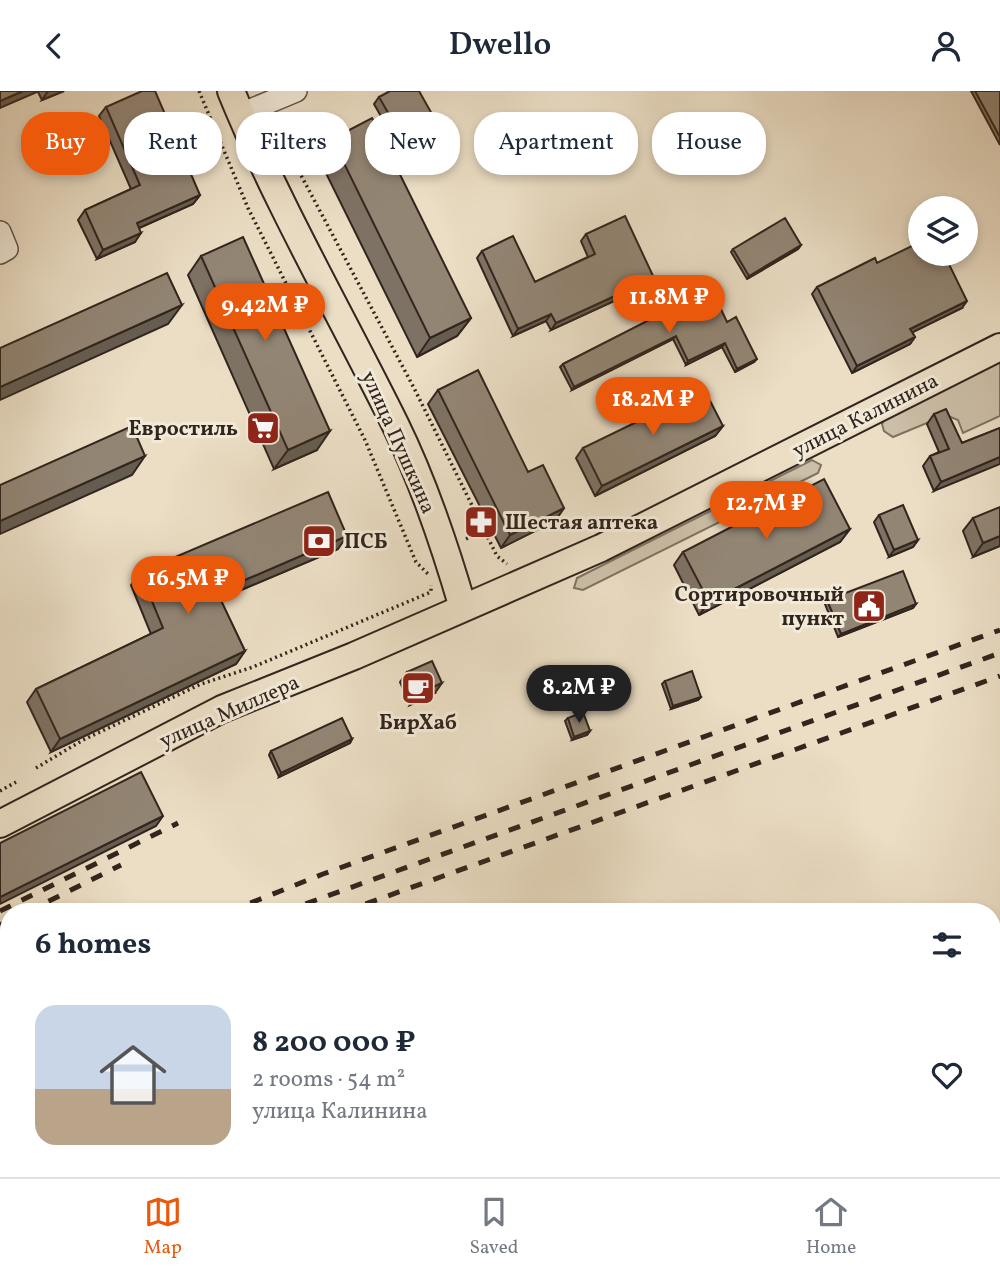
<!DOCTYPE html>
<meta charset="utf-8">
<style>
body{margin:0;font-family:Vollkorn,serif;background:#f2f2f3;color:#1f2937;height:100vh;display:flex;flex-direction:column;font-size:26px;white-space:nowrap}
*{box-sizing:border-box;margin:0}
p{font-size:23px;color:#747a83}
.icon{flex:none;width:38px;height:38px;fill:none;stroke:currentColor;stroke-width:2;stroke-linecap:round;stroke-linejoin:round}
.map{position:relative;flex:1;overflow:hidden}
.drawer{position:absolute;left:0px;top:812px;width:1001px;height:275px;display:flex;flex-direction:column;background:#fff;border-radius:28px 28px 0 0;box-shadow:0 4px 10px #0003}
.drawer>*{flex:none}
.top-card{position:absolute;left:21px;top:21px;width:959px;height:63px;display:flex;gap:14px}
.fabs{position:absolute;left:908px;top:105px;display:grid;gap:14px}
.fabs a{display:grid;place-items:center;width:70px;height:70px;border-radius:50%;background:#fff;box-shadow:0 4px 10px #0003;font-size:35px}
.price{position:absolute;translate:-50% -60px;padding:0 16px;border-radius:24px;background:#ea580c;color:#fff;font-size:23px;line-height:46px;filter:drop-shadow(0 2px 4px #0008)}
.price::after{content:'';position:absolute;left:50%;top:42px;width:21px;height:16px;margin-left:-10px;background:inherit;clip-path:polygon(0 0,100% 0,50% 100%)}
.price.selected{background:#222;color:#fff}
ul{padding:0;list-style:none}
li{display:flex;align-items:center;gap:21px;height:175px;padding:0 35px}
li span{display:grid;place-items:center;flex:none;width:196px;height:140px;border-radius:21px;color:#555}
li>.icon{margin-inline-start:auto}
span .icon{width:84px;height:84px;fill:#fffc;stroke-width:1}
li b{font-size:30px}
h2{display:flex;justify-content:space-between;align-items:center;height:84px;padding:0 35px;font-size:30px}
.tag{padding:0 24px;border-radius:28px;background:#fff;box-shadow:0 4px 10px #0003;font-size:24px;line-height:63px}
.tag.selected{background:#ea580c;color:#fff}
header{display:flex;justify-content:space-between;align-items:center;height:91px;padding:0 35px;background:#fff;font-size:32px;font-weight:600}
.dock{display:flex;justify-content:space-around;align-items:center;height:98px;border-top:2px solid #e0e1e3;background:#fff;font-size:19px;color:#747a83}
.dock a{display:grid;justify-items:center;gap:4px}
.dock .selected{color:#ea580c}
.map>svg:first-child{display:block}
</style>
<header><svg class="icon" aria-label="back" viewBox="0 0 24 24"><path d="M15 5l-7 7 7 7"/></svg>Dwello<svg class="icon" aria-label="person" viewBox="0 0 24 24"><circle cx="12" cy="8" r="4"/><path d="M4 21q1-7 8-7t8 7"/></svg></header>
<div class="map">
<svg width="1000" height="1086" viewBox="0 0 1000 1086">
<rect width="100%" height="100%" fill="#ebdec5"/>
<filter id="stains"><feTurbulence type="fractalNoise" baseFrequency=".00286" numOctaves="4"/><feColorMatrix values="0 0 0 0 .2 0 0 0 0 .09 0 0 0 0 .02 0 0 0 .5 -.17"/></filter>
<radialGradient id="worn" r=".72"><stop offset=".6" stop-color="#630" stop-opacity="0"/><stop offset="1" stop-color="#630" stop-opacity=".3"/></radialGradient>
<path fill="#ccbfa8" stroke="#7f7262" stroke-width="2" d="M1000,270v55l-37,17 -5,-13 -12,-5 -53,22 -9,-6 -2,-7 3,-6z
M812,369l9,5 -3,8 -235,117 -9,-2 3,-10z"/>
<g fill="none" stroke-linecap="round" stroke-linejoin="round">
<g stroke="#605347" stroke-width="24">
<path id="minor" d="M241,23l55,-23
M0,141l7,17 -7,4"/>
</g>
<g stroke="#32251d" stroke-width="30">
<path id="major" d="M231,0c47,115 109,222 164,333 29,59 50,122 68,184
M0,733l222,-115 132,-53 247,-108 399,-201
M992,950l8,-3
M669,1086l19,-8"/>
</g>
<path stroke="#32251d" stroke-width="3.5" stroke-dasharray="2 3.5" stroke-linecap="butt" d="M199,0l49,117 117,232 51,122 13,13
M278,41l136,256 83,168 10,8
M466,448l19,-9
M36,677l47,-28 118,-56 52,-17 178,-75v-7
M0,700l16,-9"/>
<use href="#minor" stroke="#f2ead9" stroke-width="21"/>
<use href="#major" stroke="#ebdec5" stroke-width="26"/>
<path stroke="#32251d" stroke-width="5" stroke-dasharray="12 12" stroke-linecap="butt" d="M0,820l178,-88
M27,821l94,-47
M228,821l95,-38 677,-244
M283,821l717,-259
M343,821l657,-236
M0,834l9,-4
M0,907l9,-3
M0,924l9,-3
M0,944l9,-3"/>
</g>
<path fill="#7e7264" stroke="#32251d" stroke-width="2" d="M0,0h64l-22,9 -4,-8z
M971,0h29v54z
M379,6l48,24 -33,18 -20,-35z
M106,16l94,88 -7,9 -54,24 -4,14 -38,17 -19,-39 7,-10 46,-21 -32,-73z
M332,48l139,179 -14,18 -40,21 -99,-200z
M586,143l68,44 -5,7 -98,45 -5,-9 -33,15 -36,-78 5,-7 53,31 53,-25 -7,-16z
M801,154l-3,4 -51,30 -16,-27 2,-3z
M201,165l116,194 -43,19 -86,-194z
M877,172l85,45 -50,24 3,5 -5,7 -58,29 -40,-79 5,-7z
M654,203l37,3 36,25 27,40 -19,10 -13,-25 -36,18 -13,-26 -101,51 -12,-23 3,-3 95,-48 -6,-18z
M438,299l90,82 36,36 -9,13 -54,27 -73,-144z
M934,323l28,29 38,-15 -66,63 -11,-25 7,-10 9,-4 -12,-28z
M723,335l-8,10 -120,60 -19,-38 7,-10z
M879,424l39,25 -5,7 -24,10 -15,-35z
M973,427l27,28 -27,11 -10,-26z
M850,438l-10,13 -141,73 -25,-50 9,-13z
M338,458l-118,50 25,52 -9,13 -185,88 -24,-50 9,-13 115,-55 -20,-49 9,-13z
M827,509l89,4 -3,4 -75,29 -13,-33z
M407,581l28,21 -25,12 -10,-23z
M665,590l36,16 -3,3 -27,9 -9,-25z
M568,627l22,13 -3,4 -15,5 -7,-19z
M352,648l-2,4 -71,34 -10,-22 2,-4z"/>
<path fill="#665d51" stroke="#32251d" stroke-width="2" d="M23,0h16l-39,17v-7z
M48,0h16l-22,9z
M432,23l-5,7 -33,18 5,-7z
M200,104l-7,9 -63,28 7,-9z
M141,142l-6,9 -38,17 6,-9z
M801,154l-3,4 -51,30 2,-3z
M654,187l-5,7 -98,45 5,-7z
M967,210l-5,7 -57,28 5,-7z
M182,214l-14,19 -168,76v-13z
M551,223l-5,7 -33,15 5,-7z
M471,227l-14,18 -40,21 13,-19z
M676,245l-3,3 -101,51 2,-3z
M915,246l-5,7 -58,29 5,-7z
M725,252l-3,4 -36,18 2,-4z
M757,268l-3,3 -19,10 2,-3z
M723,335l-8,10 -120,60 7,-10z
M330,340l-13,19 -43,19 14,-19z
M145,365l-13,19 -132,59v-13z
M1000,366v7l-66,27 7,-9z
M564,417l-9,13 -54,27 9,-13z
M850,438l-10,13 -141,73 10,-13z
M347,445l-9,13 -130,55 9,-12z
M1000,445v10l-27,11 10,-14z
M918,449l-5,7 -24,10 5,-7z
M916,513l-3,4 -75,29 3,-3z
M245,560l-9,13 -185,88 9,-13z
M442,592l-7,10 -25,12 7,-11z
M701,606l-3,3 -27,9 2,-3z
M590,640l-3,4 -15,5 2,-3z
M352,648l-2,4 -71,34 2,-4z
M163,725l-7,10 -156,78v-7z"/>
<path fill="#928574" stroke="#32251d" stroke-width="2" d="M0,0h23l-23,10z
M142,0h13l45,104 -63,28 4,10 -38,17 -18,-40 55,-25 -34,-78z
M390,0h29l13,23 -33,18 -20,-35z
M975,0h25v46z
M372,27l99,200 -41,20 -98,-199z
M625,125l29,62 -98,45 -5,-9 -33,15 -36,-78 31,-15 22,46 60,-28 -9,-20z
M785,127l16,27 -52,31 -16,-27z
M243,146l87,194 -42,19 -87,-194z
M920,151v12h24l23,47 -57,28 5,8 -58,29 -40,-79 58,-29 2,5z
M167,182l15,32 -182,82v-39z
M684,190l7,16 20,-9 16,34 9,-5 21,42 -20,10 -12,-26 -37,18 -12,-25 -102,51 -11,-23 98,-50 -7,-20z
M478,279l50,102 15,-7 21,43 -54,27 -72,-145z
M704,298l19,37 -121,60 -19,-38z
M946,318l16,34 38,-15v29l-59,25 -11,-26 19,-7 -15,-35z
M132,335l13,30 -145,65v-36z
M824,388l26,50 -141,73 -26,-50z
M328,401l19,44 -130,56 28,59 -185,88 -24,-50 127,-61 -23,-56z
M903,414l15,35 -24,10 -15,-35z
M1000,416v29l-17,7 -10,-25z
M903,480l13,33 -75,30 -14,-34z
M432,570l10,22 -25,11 -10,-22z
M692,580l9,26 -28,9 -8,-25z
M583,621l7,19 -16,6 -6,-19z
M342,627l10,21 -71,34 -10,-22z
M141,681l22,44 -163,81v-54z
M1000,1066v20h-52l21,-8h23v-9z"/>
<defs>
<g id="supermarket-square" transform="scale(1.75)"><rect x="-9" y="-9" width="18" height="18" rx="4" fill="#8f2418" stroke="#f2ead9"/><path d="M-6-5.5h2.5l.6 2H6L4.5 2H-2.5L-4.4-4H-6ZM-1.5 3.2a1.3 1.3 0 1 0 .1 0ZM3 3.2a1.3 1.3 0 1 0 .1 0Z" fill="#fff"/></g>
<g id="pharmacy-square" transform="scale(1.75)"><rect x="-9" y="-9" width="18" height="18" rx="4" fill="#8f2418" stroke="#f2ead9"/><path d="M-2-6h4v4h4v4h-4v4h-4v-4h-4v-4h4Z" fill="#fff"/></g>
<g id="bank-square" transform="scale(1.75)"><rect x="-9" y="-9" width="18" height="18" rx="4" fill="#8f2418" stroke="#f2ead9"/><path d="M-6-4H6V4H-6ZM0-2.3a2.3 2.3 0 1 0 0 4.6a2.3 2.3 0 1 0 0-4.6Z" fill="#fff"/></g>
<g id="civic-square" transform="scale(1.75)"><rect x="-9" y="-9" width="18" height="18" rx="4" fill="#8f2418" stroke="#f2ead9"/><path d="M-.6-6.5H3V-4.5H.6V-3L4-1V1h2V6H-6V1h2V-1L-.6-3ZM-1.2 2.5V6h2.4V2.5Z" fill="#fff"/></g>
<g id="cafe-square" transform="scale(1.75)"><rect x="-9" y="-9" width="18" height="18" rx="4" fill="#8f2418" stroke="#f2ead9"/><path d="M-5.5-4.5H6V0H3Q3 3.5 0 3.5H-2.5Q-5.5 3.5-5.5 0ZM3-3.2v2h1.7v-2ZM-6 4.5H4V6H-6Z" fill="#fff"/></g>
</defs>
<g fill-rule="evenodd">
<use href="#supermarket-square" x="263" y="337"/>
<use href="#pharmacy-square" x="481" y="431"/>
<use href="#bank-square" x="319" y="450"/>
<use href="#civic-square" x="869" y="515"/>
<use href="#cafe-square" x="418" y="597"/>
</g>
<g text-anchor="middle" stroke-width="6" stroke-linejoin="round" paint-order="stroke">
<g font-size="21" fill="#32251d" stroke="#f2ead9">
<text transform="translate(865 324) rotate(-27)" y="7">улица Калинина</text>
<text transform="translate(399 351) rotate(66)" y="7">улица Пушкина</text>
<text transform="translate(229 620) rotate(-24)" y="7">улица Миллера</text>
</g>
<g font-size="21" font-weight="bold" fill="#32251d" stroke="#f2ead9" text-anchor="end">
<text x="238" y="344">Евростиль</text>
<text x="505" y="438" text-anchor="start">Шестая аптека</text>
<text x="344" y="457" text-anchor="start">ПСБ</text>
<text x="844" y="510">Сортировочный<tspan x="844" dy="24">пункт</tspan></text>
<text x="418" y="638" text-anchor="middle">БирХаб</text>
</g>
</g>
<rect width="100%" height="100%" filter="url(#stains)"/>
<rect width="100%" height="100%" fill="url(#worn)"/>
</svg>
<div class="fabs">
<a><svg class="icon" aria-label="layers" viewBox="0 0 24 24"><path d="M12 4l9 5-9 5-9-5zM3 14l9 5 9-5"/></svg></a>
</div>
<b class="price" style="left:669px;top:244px">11.8M ₽</b>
<b class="price" style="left:265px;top:252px">9.42M ₽</b>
<b class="price" style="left:653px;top:346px">18.2M ₽</b>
<b class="price" style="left:766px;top:450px">12.7M ₽</b>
<b class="price" style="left:188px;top:525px">16.5M ₽</b>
<b class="price selected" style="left:579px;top:634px">8.2M ₽</b>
<div class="top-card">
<a class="tag selected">Buy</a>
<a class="tag">Rent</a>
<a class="tag">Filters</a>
<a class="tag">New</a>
<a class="tag">Apartment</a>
<a class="tag">House</a>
</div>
<section class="drawer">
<h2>6 homes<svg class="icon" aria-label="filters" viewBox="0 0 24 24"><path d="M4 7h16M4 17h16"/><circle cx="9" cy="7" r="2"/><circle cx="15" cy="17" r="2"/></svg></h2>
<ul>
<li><span style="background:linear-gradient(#c9d6e8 60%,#b9a48a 0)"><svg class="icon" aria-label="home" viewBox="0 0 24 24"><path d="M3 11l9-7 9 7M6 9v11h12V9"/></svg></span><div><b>8 200 000 ₽</b><p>2 rooms · 54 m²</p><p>улица Калинина</p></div><svg class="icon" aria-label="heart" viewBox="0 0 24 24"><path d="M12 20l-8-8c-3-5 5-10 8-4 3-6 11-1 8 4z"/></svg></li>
</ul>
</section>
</div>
<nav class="dock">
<a class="selected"><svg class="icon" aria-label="map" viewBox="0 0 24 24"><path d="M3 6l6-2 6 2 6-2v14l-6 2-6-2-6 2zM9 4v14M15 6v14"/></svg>Map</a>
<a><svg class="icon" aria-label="saved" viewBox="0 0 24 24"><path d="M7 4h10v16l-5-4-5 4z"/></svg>Saved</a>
<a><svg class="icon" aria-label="home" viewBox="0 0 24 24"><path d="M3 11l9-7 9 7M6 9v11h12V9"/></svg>Home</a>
</nav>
